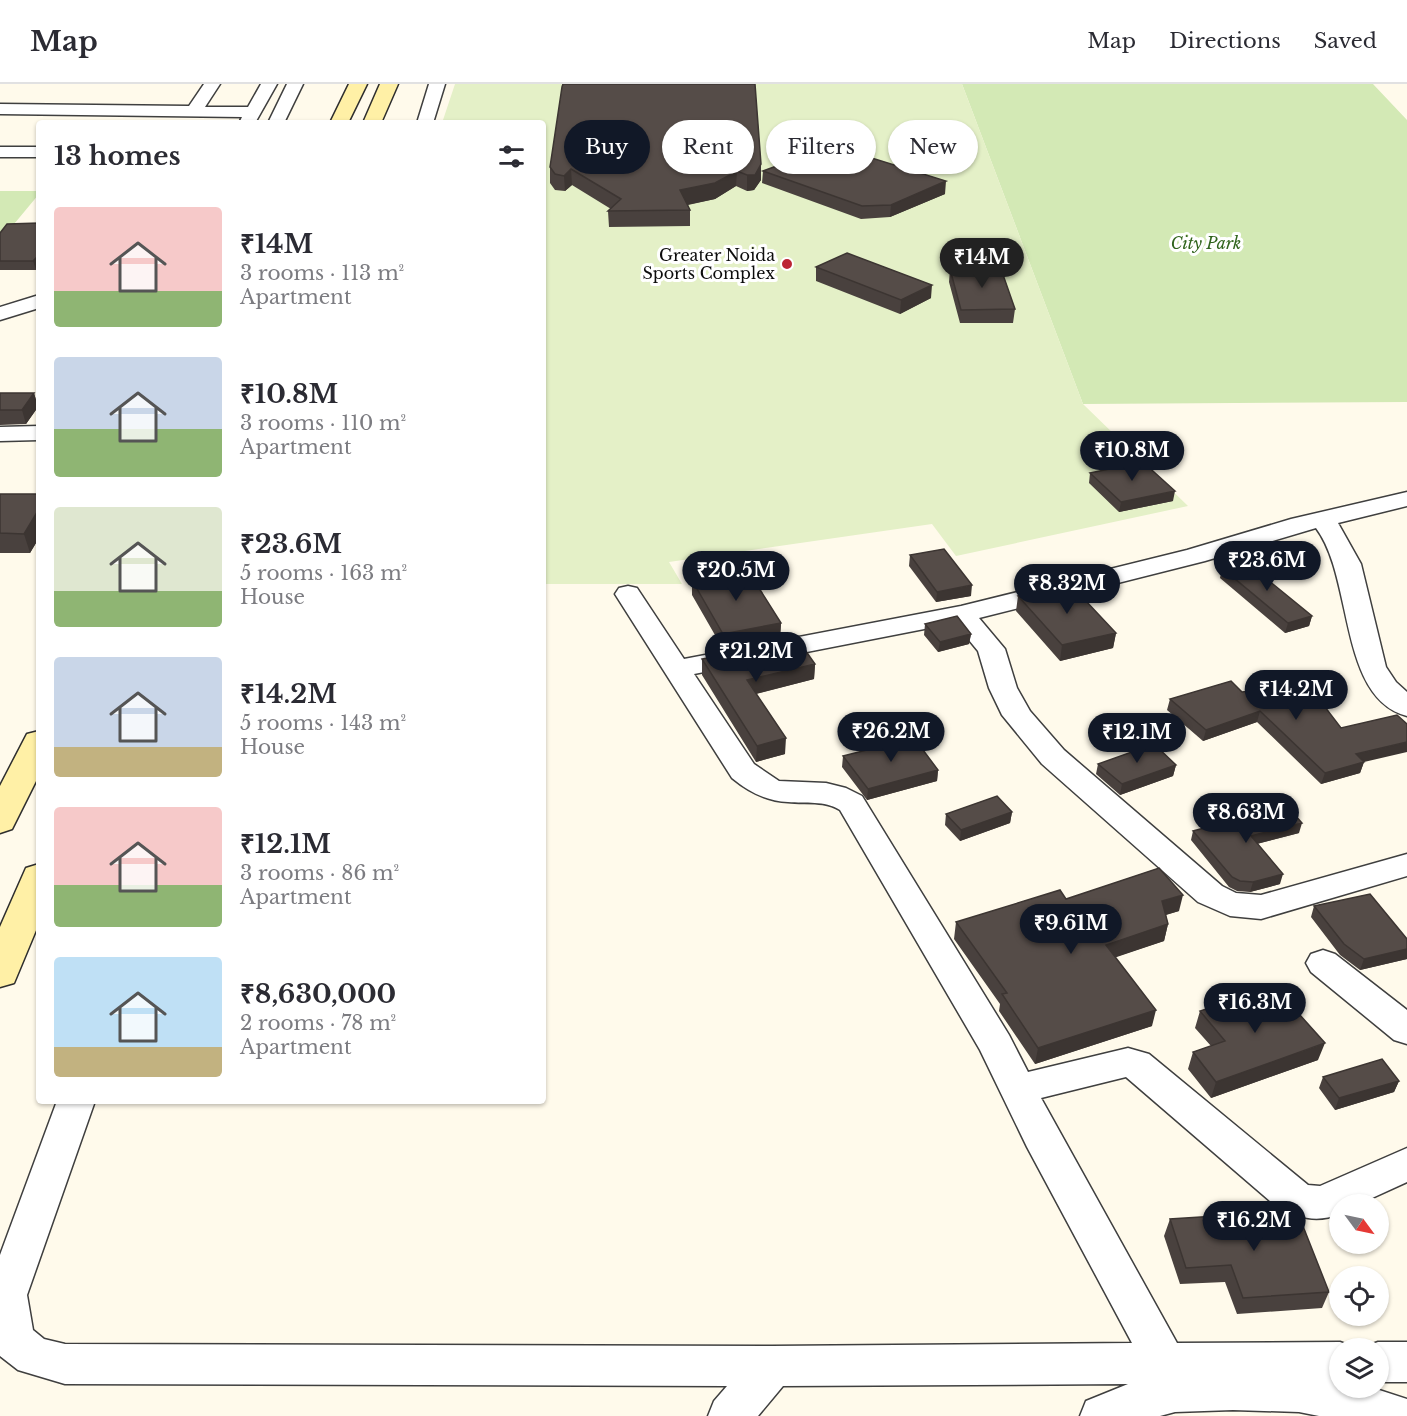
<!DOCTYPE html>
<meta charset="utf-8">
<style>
body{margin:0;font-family:"Libre Baskerville",serif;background:#f2f2f3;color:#2b2b33;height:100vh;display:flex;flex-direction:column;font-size:22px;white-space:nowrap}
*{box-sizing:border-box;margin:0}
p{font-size:20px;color:#7c7c81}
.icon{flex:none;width:33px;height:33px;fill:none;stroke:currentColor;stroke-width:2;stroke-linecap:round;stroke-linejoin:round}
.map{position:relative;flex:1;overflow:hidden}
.drawer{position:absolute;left:36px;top:36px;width:510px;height:984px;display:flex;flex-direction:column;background:#fff;border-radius:6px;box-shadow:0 2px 4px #0004}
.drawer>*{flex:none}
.top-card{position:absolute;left:564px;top:36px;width:570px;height:54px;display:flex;gap:12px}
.needle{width:39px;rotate:123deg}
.controls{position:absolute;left:1329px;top:1110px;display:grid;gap:12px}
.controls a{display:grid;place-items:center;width:60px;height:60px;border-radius:50%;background:#fff;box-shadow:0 2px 4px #0004;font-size:30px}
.price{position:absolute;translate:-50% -51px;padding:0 14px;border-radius:21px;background:#111827;color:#fff;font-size:20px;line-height:39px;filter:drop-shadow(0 2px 3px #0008)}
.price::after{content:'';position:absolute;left:50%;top:36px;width:18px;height:14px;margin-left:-9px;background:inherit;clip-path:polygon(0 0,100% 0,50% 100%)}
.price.active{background:#222;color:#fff}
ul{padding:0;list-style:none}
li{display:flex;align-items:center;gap:18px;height:150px;padding:0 18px}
li span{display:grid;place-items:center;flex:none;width:168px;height:120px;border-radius:6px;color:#555}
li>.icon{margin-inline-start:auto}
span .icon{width:72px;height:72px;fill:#fffc;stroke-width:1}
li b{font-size:26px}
h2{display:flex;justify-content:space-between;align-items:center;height:72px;padding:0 18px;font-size:26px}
.tag{padding:0 21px;border-radius:27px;background:#fff;box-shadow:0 2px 4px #0004;font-size:21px;line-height:54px}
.tag.active{background:#111827;color:#fff}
header{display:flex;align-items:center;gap:36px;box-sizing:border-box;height:84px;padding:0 30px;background:#fff;border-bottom:2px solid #e1e1e2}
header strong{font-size:28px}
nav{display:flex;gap:33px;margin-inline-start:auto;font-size:21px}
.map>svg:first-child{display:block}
</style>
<header>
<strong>Map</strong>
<nav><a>Map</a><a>Directions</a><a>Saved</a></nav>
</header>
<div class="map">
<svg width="1407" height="1332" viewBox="0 0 1407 1332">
<rect width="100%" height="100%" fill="#fffaeb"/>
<path fill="#d3e9b5" d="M962,0h411l34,36v282l-324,2z
M0,107h39v3l-39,47z"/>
<path fill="#e4f0c7" d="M455,0h507l121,320 105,102 -232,50 -24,-32 -263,38 13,22h-139v-461h-101z"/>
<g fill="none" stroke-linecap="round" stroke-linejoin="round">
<g stroke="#3f3f3f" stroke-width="3">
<path id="street" d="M204,0h16l-15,23h43l13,-23h16l-22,39h-16l3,-6 -242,-3v-10l189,2z
M287,0h16l-19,39h-16z
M429,0h16l-12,39h-16z
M0,63h39v10h-39z
M39,211v13l-39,12v-13z
M39,342v14l-39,1v-14z
M1407,408v14l-69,17 23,41 25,103 10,15 11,10v24c-69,-18 -53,-138 -91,-188l-111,33 -226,57 26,31 12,39 13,23 34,39 158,136 14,7 25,2 146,-41v22l-146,43 -31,-3 -32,-14 -156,-138 -40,-49 -13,-27 -11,-37 -23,-28 -261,51 60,90 25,17 47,2 20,5 16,8 147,239 19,37 100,-24 21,6 159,131 12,1 87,-38v34l-48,22h-19v10c-23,9 -42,4 -63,-7l-151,-130 -85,21 136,245 163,-1 16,6h-16v40h33l34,11v17h-88l-20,-4 -66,-2 -58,2 -15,4h-80l6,-15 42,-17 -345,2 -25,30h-50l6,-15 13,-15 -662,-2 -47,-14 -18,-14v-101l57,-154h38l-68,194 6,35 11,9 21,5 707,2 360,-3 -105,-196 -47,-97 -140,-240c-16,-10 -34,-6 -52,-8 -22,-1 -39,-10 -56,-24l-117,-184 4,-6 9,-2 9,2 47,71 277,-53 226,-56 104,-31z
M1323,866l12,4 72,56v34l-13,-4 -83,-68 -5,-9 5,-9z
M1378,1258h29v40h-29v-34h-16z"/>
</g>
<g stroke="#2e2e2e" stroke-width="3">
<path id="secondary" d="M349,0h18l-19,39h-18z
M380,0h18l-17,39h-18z
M39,647v44l-27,54 -12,4v-47l27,-52z
M39,780v59l-25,60 -14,4v-60l26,-59z"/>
</g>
<use href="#street" fill="#fff" fill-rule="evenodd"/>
<use href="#secondary" fill="#fff0a6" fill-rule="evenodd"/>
</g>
<path fill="#49413e" d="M761,80v16l-7,10 -7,1 -11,-5 -21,13 -27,6 2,5v16l-81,1 -1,-16 3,-2 -39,-24 -7,6 -10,-1 -5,-7v-16z
M763,87l182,23 -55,23 -29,2 -99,-36z
M39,139v43l-3,4h-36v-37z
M816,183l115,31 -31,16 -84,-33z
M950,185l65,40 -2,14h-53l-11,-41z
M0,309h34l4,14 -12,17 -26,1z
M1090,389l83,28 -54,11 -30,-29z
M0,410h39v44l-9,15h-30z
M910,471l61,41 -35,6 -27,-36z
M1222,484l90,48 -3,10 -24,7 -65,-55z
M692,496l89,43 -1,15 -57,11 -31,-54z
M1018,512l98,37 -3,15 -53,13 -44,-50z
M925,540l46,10 -2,10 -31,8 -14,-17z
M702,575l113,5 -1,15 -58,15 29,60 -29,8 -54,-87z
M1312,606l52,72 -4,11 -39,11 -64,-62 -54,19 -36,-31 3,-11 72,-7z
M843,672l95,14 -1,11 -70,19 -25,-33z
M1098,680l78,1 -3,11 -53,19 -24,-21z
M1012,728l-2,11 -50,18 -15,-16 1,-11z
M1193,747l106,2 -42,11 23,40 -30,8 -13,-1 -8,-4 -38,-47z
M1066,815l113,12 -13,4 2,9 -4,17 -49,16 37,69 -117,38 -36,-53 1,-7 -46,-65 2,-17z
M1314,822l93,33v20l-47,11 -20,-15 -29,-38z
M1200,927l118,49 -107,38 -23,-29 5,-17 18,-6 -16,-18z
M1323,993l76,4 -5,11 -59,18 -16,-22z
M1170,1135l159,73 -7,16 -85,6 -12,-32 -45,2 -16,-48z"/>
<path fill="#3c3532" d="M761,80v16l-7,10 -7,1v-16z
M571,85l1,16 -7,6 -1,-15z
M737,87l-1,15 -21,13 -34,7 -1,-16z
M946,97l-1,13 -55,23 1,-12z
M39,171v11l-3,4 -3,-9z
M932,201l-1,13 -31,16 1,-14z
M34,309l4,14 -12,17 -4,-14z
M1175,407l-2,10 -54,11 2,-10z
M39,425v29l-9,15 -6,-19z
M972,501l-1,11 -35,6 1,-10z
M1312,532l-3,10 -24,7 3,-10z
M781,539l-1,15 -57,11v-15z
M1116,549l-3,15 -53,13 2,-16z
M971,550l-2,10 -31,8 2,-10z
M815,580l-1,15 -67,17v-16z
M1260,627l-3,11 -54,19 3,-11z
M786,654l-1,16 -29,8 1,-16z
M1407,658v10l-43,10 -4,11 -39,11 4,-11 31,-19z
M1176,681l-3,11 -53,19 2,-11z
M938,686l-1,11 -70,19 1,-11z
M1012,728l-2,11 -50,18 1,-11z
M1302,739l-3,10 -51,13 3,-10z
M1283,790l-3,10 -30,8 3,-10z
M1183,811l-4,16 -21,6 4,-16z
M1168,840l-4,17 -62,21 4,-17z
M1407,865v10l-47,11 4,-11z
M1156,926l-4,16 -117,38 3,-16z
M1325,959l-7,17 -107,38 5,-16z
M1399,997l-5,11 -59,18 4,-12z"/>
<path fill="#554c48" stroke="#3c3532" stroke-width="1.5" d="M563,0h192l6,80 -6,11h-8l-10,-4 -22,12 -35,7 10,20 -82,1 13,-12 -50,-30 -7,7 -9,-2 -5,-7 12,-80z
M820,66h26l100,31 -55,24 -29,1 -99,-35z
M39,139v32l-6,6h-33v-28l7,-9z
M847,169l85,32 -31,15 -85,-33z
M950,185h51l14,40 -54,1z
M0,309h34l-12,17h-22z
M1143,378l32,29 -54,11 -31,-29z
M0,410h39v15l-15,25 -24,-1z
M944,465l28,36 -35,7 -27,-37z
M1246,478l66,54 -24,7 -66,-55z
M747,485l34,54 -58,11 -31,-54z
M1070,500l46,49 -54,12 -44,-49z
M957,532l14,18 -31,8 -15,-18z
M798,556l17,24 -68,16 39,58 -29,8 -55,-87z
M1231,597l11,11 68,-8 2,6 29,38 56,-13 10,9v18l-51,12 8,8 -39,11 -65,-62 -54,19 -36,-31z
M914,654l24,32 -70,19 -25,-33z
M1154,660l22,21 -54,19 -24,-20z
M997,712l15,16 -51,18 -15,-16z
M1287,722l15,17 -51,13 32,38 -30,8 -13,-1 -8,-4 -39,-46z
M1159,784l24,27 -21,6 6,23 -62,21 50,65 -118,38 -36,-54 5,-1 -51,-71 104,-32 6,9z
M1370,810l37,45v10l-43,10 -20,-15 -30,-38z
M1274,902l51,57 -109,39 -23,-30 32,-11 -25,-30z
M1382,975l17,22 -60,17 -16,-21z
M1297,1127l32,81 -86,6 -12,-33 -45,3 -16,-49z"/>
<circle fill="#bc2434" stroke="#fff" stroke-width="2" cx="787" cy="180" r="6"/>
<g text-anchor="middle" stroke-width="6" stroke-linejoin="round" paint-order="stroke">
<g font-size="16" font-style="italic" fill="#30641c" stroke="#fff">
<text x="1206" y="165">City Park</text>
</g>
<g font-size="16" fill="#0c0c0c" stroke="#fff" text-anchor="end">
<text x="775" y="177">Greater Noida<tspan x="775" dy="18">Sports Complex</tspan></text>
</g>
</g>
</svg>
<div class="controls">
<a><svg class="needle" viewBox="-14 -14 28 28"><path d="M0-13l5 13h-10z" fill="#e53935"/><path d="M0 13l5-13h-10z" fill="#7c7c81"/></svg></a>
<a><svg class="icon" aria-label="locate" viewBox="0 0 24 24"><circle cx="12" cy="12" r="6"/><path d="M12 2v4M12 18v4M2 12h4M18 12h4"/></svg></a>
<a><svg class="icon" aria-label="layers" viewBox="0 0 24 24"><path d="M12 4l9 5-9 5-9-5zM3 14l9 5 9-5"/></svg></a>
</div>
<b class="price active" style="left:982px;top:205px">₹14M</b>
<b class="price" style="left:1132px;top:398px">₹10.8M</b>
<b class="price" style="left:1267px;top:508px">₹23.6M</b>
<b class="price" style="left:736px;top:518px">₹20.5M</b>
<b class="price" style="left:1067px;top:531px">₹8.32M</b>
<b class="price" style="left:756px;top:599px">₹21.2M</b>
<b class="price" style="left:1296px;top:637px">₹14.2M</b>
<b class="price" style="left:891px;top:679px">₹26.2M</b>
<b class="price" style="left:1137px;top:680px">₹12.1M</b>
<b class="price" style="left:1246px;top:760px">₹8.63M</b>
<b class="price" style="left:1071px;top:871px">₹9.61M</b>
<b class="price" style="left:1255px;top:950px">₹16.3M</b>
<b class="price" style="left:1254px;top:1168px">₹16.2M</b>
<div class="top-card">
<a class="tag active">Buy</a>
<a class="tag">Rent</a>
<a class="tag">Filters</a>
<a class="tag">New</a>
</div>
<section class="drawer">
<h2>13 homes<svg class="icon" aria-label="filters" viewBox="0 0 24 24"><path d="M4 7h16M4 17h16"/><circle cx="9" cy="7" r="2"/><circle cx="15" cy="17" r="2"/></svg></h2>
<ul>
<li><span style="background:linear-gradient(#f6c9c9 70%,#8fb573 0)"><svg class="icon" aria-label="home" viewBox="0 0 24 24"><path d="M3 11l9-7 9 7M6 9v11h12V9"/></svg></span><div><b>₹14M</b><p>3 rooms · 113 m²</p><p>Apartment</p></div></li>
<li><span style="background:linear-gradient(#c9d6e8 60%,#8fb573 0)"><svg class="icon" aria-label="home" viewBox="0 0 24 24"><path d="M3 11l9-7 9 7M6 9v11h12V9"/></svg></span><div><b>₹10.8M</b><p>3 rooms · 110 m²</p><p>Apartment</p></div></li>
<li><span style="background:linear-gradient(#dfe7d0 70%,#8fb573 0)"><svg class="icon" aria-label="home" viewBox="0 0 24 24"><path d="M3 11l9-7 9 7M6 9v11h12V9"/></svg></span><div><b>₹23.6M</b><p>5 rooms · 163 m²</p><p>House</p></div></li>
<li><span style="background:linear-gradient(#c9d6e8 75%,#c2b280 0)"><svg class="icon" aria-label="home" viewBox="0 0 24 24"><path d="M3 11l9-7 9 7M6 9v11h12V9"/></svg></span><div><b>₹14.2M</b><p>5 rooms · 143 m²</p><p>House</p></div></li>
<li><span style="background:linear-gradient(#f6c9c9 65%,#8fb573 0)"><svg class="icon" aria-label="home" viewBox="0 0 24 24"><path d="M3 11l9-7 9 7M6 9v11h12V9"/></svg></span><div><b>₹12.1M</b><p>3 rooms · 86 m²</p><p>Apartment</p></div></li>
<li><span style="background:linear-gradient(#bfe0f5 75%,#c2b280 0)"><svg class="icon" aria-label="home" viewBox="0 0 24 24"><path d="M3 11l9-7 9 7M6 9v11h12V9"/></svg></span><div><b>₹8,630,000</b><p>2 rooms · 78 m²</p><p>Apartment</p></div></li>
</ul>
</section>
</div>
